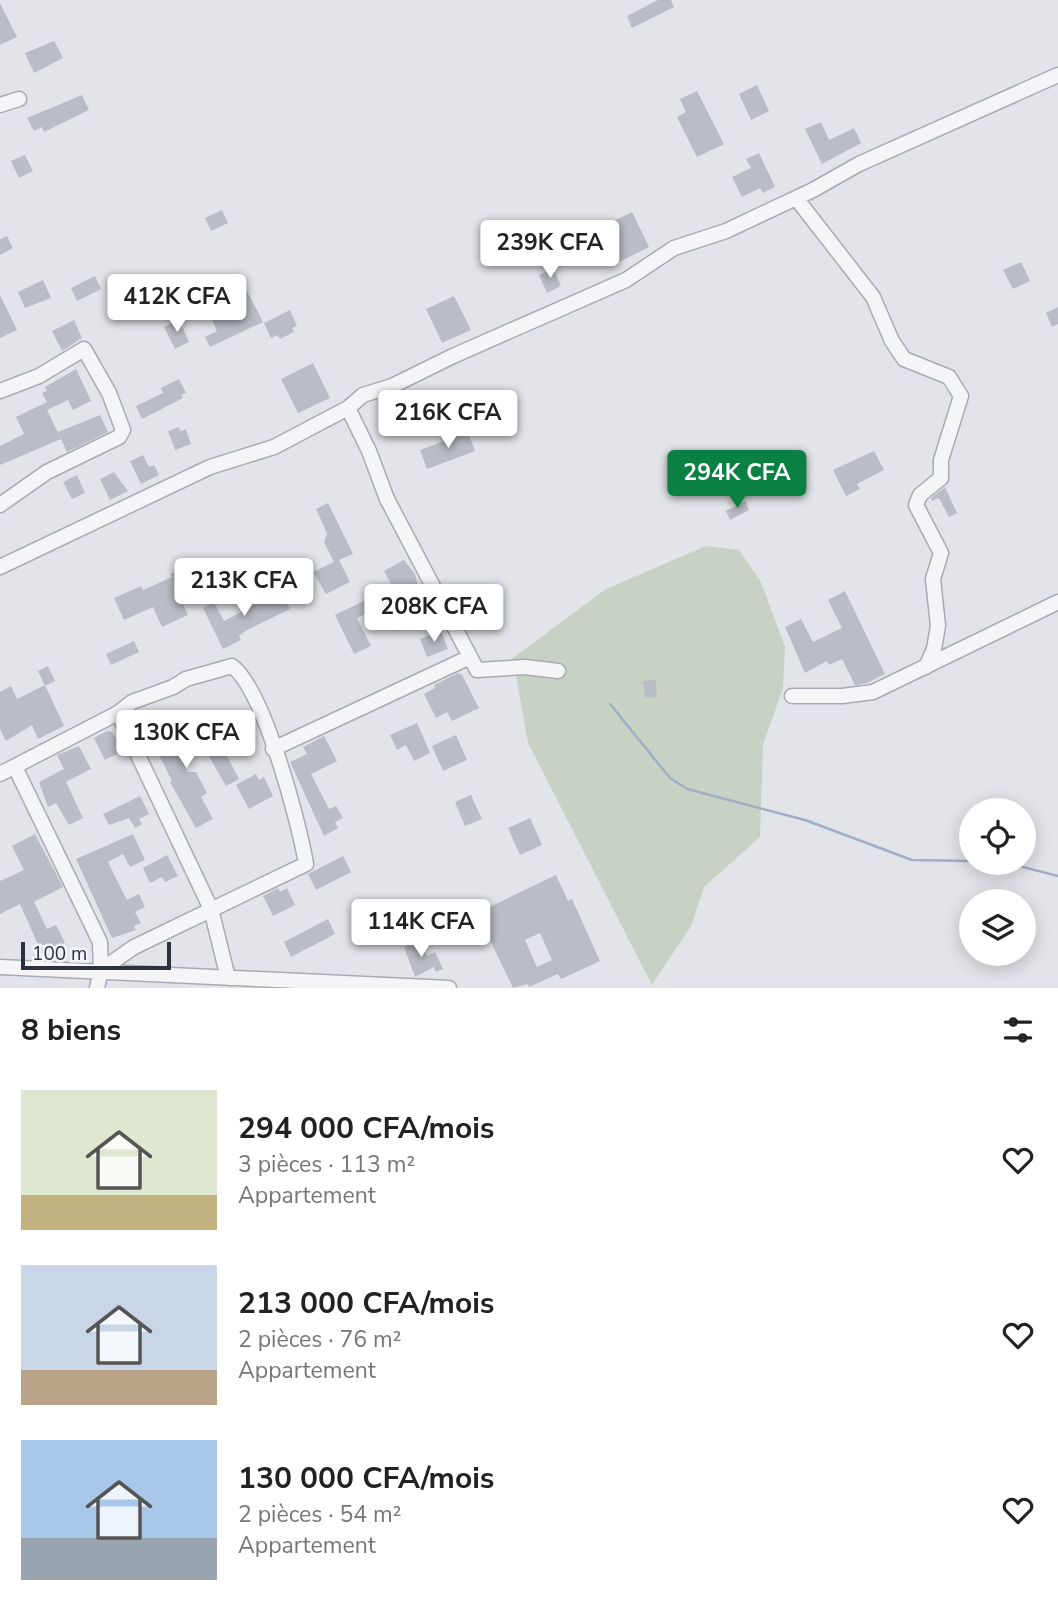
<!DOCTYPE html>
<html lang="fr">
<meta charset="utf-8">
<style>
body{margin:0;font-family:"Nunito Sans",sans-serif;background:#f2f2f2;color:#222;height:100vh;display:flex;flex-direction:column;font-size:26px;white-space:nowrap}
*{box-sizing:border-box;margin:0}
p{font-size:23px;color:#767676}
.icon{flex:none;width:38px;height:38px;fill:none;stroke:currentColor;stroke-width:2;stroke-linecap:round;stroke-linejoin:round}
.map{position:relative;height:988px;overflow:hidden}
.sheet{display:flex;flex-direction:column;background:#fff;flex:1}
.sheet>*{flex:none}
.buttons{position:absolute;left:959px;top:798px;display:grid;gap:14px}
.buttons a{display:grid;place-items:center;width:77px;height:77px;border-radius:50%;background:#fff;box-shadow:0 4px 18px #0003;font-size:35px}
.scale{position:absolute;left:21px;bottom:18px;width:150px;box-sizing:border-box;padding-left:7px;border:4px solid #2c313f;border-top:0;font-size:19px;line-height:24px;white-space:nowrap;color:#2c313f;-webkit-text-stroke:5px #f2f3f7;paint-order:stroke}
.price{position:absolute;translate:-50% -60px;padding:0 16px;border-radius:7px;background:#fff;color:#222;font-size:23px;line-height:46px;filter:drop-shadow(0 2px 4px #0008)}
.price::after{content:'';position:absolute;left:50%;top:42px;width:21px;height:16px;margin-left:-10px;background:inherit;clip-path:polygon(0 0,100% 0,50% 100%)}
.price.current{background:#0b8043;color:#fff}
ul{padding:0;list-style:none}
li{display:flex;align-items:center;gap:21px;height:175px;padding:0 21px}
li span{display:grid;place-items:center;flex:none;width:196px;height:140px;border-radius:0px;color:#555}
li>.icon{margin-inline-start:auto}
span .icon{width:84px;height:84px;fill:#fffc;stroke-width:1}
li b{font-size:30px}
h2{display:flex;justify-content:space-between;align-items:center;height:84px;padding:0 21px;font-size:30px}
.map>svg:first-child{display:block}
</style>
<div class="map">
<svg width="1058" height="988" viewBox="0 0 1058 988">
<rect width="100%" height="100%" fill="#e2e4e9"/>
<path fill="#c7d2c4" d="M706,546l33,4 22,32 24,65 -2,41 -20,57 -3,92 -56,50 -13,39 -39,59 -124,-242 -15,-85 93,-69z"/>
<g fill="none" stroke-linecap="round" stroke-linejoin="round">
<path stroke="#a1afc5" stroke-width="2.5" d="M610,704l60,74 17,11 118,31 107,40 59,1
M1007,863l51,13"/>
</g>
<path fill="#babdc5" fill-rule="evenodd" d="M658,0h13l3,7 -42,21 -5,-12z
M0,3l17,34 -17,8z
M54,41l9,17 -29,15 -9,-20z
M757,85l12,26 -18,9 -12,-26z
M697,91l27,53 -27,13 -20,-40 9,-5 -6,-13z
M82,95l7,15 -45,22 -2,-5 -8,4 -7,-13z
M821,122l8,18 25,-12 7,15 -39,21 -17,-35z
M759,153l16,34 -12,6 -3,-5 -18,9 -10,-20 19,-9 -5,-9z
M25,155l8,16 -14,7 -8,-17z
M222,210l6,13 -17,8 -6,-13z
M632,212l17,35 -30,15 -17,-35z
M7,236l6,12 -13,7v-16z
M1021,262l9,19 -17,8 -10,-19z
M553,268l8,18 -14,7 -8,-18z
M95,276l6,13 -24,12 -6,-13z
M43,280l8,18 -26,10 -7,-16z
M247,291l16,31 -53,25 -5,-10 12,-6 -6,-13 13,-7 -5,-11 8,-4 2,4z
M0,295l17,35 -17,8z
M454,296l17,34 -29,13 -16,-34z
M1058,307v17l-6,3 -6,-14z
M290,310l7,16 -5,2 2,4 -14,7 -2,-4 -7,3 -7,-15z
M74,320l8,18 -20,13 -10,-20z
M179,320l10,22 -14,7 -11,-22z
M313,363l17,35 -32,15 -17,-34z
M76,369l15,32 -18,9 -5,-10 -21,10 14,29 -61,26v-19l24,-12 -8,-17 31,-15 -5,-9 5,-2 -2,-4z
M179,379l7,14 -5,2 2,3 -41,21 -6,-13 27,-13 -2,-5z
M100,415l8,17 -41,20 -9,-20z
M179,427l1,4 6,-2 5,15 -16,6 -7,-19z
M468,432l7,19 -48,18 -7,-19z
M874,451l10,19 -27,14 3,5 -14,7 -13,-26z
M143,455l6,12 5,-2 5,10 -18,9 -11,-23z
M114,472l14,19 -18,9 -10,-21z
M77,475l8,18 -13,6 -9,-17z
M945,487l12,26 -8,4 -10,-19 -7,3 -1,-3z
M745,501l4,9 -19,10 -4,-9z
M328,503l25,51 -14,6 11,22 -24,12 -13,-22 21,-10 -10,-20 3,-9 -11,-24z
M404,560l11,14 4,15 -8,4 2,4 -12,6 -17,-32z
M193,567l7,15 -22,11 10,22 -26,12 -9,-20 -29,13 -10,-22 27,-12 2,4 29,-13 -2,-3z
M256,591l7,13 19,-10 8,15 -43,21 -8,6 2,4 -18,9 -20,-41 11,-6 10,19 27,-14 -5,-10z
M845,591l40,83 -18,9 -12,2 -13,-26 -13,6 -2,-4 -22,12 -20,-46 16,-8 12,23 29,-14 -14,-28z
M374,596l5,11 -22,11 14,28 -17,8 -19,-39z
M396,602l12,24 -12,5 -12,-23z
M441,631l7,18 -21,8 -7,-18z
M134,641l5,11 -28,13 -5,-11z
M48,666l7,15 -10,5 -7,-15z
M458,673l4,2 17,33 -27,13 -5,-9 -11,6 -12,-24 11,-6 -1,-3z
M656,680l1,17 -12,1 -2,-17z
M45,685l19,41 -26,13 -6,-14 -26,16 -6,-12v-37l11,-6 6,13z
M201,711l7,14 -34,19 14,28h8l11,21 -6,4 12,22 -17,9 -26,-46 2,-1 -14,-28 5,-3 -6,-11 22,-11 -2,-5z
M417,723l13,30 -16,8 -8,-16 -9,5 -7,-15z
M245,729l6,12 -25,13 13,25 -13,7 -21,-36z
M107,731l5,1 7,12 -4,2 4,7 -14,7 -11,-22z
M456,735l11,25 -24,11 -11,-25z
M324,736l13,25 -26,13 18,35 7,-3 7,12 -8,4 3,6 -14,8 -34,-74 17,-8 -4,-7z
M79,746l12,23 -25,13 17,36 -14,7 -13,-22 -8,4 -9,-25 25,-13 -7,-14z
M256,774l3,6 5,-3 9,19 -24,13 -13,-24z
M471,795l11,24 -17,7 -10,-24z
M140,796l9,18 -10,5 3,5 -7,4 -6,-10 -20,7 -6,-11z
M530,818l12,27 -22,10 -12,-27z
M35,834l28,53 -29,15 13,27 9,-4 9,18 -23,11 -22,-50 -20,10v-33l24,-11 -12,-24z
M133,834l12,26 -15,7 -7,-13 -15,8 19,38 12,-6 6,13 -10,5 6,11 -7,3 2,4 -24,8 -36,-79z
M167,855l11,21 -13,6 -3,-5 -12,6 -7,-15z
M343,856l8,16 -35,18 -8,-16z
M556,875l12,26 4,-2 28,62 -39,18 -3,-5 -29,13 -1,-3 -15,4 -36,-75zM540,933l12,27 -15,7 -12,-27z
M278,888l2,4 7,-4 8,17 -22,11 -10,-20z
M328,919l7,15 -44,23 -7,-15z
M418,939l9,17 8,-4 8,17 -7,3 -2,-5 -19,10 -11,-30z"/>
<g fill="none" stroke-linecap="round" stroke-linejoin="round">
<g stroke="#a8abb3" stroke-width="17">
<path id="minor" d="M0,105l19,-6
M796,198l77,99 19,44 12,18 45,18 12,19 -20,64v18l-21,17 -4,10 25,48 -8,26 5,47 -4,23 -8,18
M0,391l39,-15 45,-27 25,44 14,37 -4,7 -72,35 -47,33
M348,408l21,43 18,48 90,171 48,-3 33,4
M0,567l210,-100 64,-20 74,-39 15,-13 29,-9 61,-30 173,-76 48,-32 52,-17 87,-41 46,-26 199,-89
M792,696h50l31,-4 185,-90
M118,713l93,196 17,69
M273,749l197,-92
M15,767l85,175 1,28 -4,18
M0,774l118,-61 14,-11 41,-15 13,-8 46,-13c32,24 67,156 74,198l-172,83 -33,23
M0,967l449,21"/>
</g>
<use href="#minor" stroke="#f5f5f8" stroke-width="14"/>
</g>
</svg>
<div class="buttons">
<a><svg class="icon" aria-label="locate" viewBox="0 0 24 24"><circle cx="12" cy="12" r="6"/><path d="M12 2v4M12 18v4M2 12h4M18 12h4"/></svg></a>
<a><svg class="icon" aria-label="layers" viewBox="0 0 24 24"><path d="M12 4l9 5-9 5-9-5zM3 14l9 5 9-5"/></svg></a>
</div>
<div class="scale">100 m</div>
<b class="price" style="left:550px;top:280px">239K CFA</b>
<b class="price" style="left:177px;top:334px">412K CFA</b>
<b class="price" style="left:448px;top:450px">216K CFA</b>
<b class="price current" style="left:737px;top:510px">294K CFA</b>
<b class="price" style="left:244px;top:618px">213K CFA</b>
<b class="price" style="left:434px;top:644px">208K CFA</b>
<b class="price" style="left:186px;top:770px">130K CFA</b>
<b class="price" style="left:421px;top:959px">114K CFA</b>
</div>
<section class="sheet">
<h2>8 biens<svg class="icon" aria-label="filters" viewBox="0 0 24 24"><path d="M4 7h16M4 17h16"/><circle cx="9" cy="7" r="2"/><circle cx="15" cy="17" r="2"/></svg></h2>
<ul>
<li><span style="background:linear-gradient(#dfe7d0 75%,#c2b280 0)"><svg class="icon" aria-label="home" viewBox="0 0 24 24"><path d="M3 11l9-7 9 7M6 9v11h12V9"/></svg></span><div><b>294 000 CFA/mois</b><p>3 pièces · 113 m²</p><p>Appartement</p></div><svg class="icon" aria-label="heart" viewBox="0 0 24 24"><path d="M12 20l-8-8c-3-5 5-10 8-4 3-6 11-1 8 4z"/></svg></li>
<li><span style="background:linear-gradient(#c9d6e8 75%,#b9a48a 0)"><svg class="icon" aria-label="home" viewBox="0 0 24 24"><path d="M3 11l9-7 9 7M6 9v11h12V9"/></svg></span><div><b>213 000 CFA/mois</b><p>2 pièces · 76 m²</p><p>Appartement</p></div><svg class="icon" aria-label="heart" viewBox="0 0 24 24"><path d="M12 20l-8-8c-3-5 5-10 8-4 3-6 11-1 8 4z"/></svg></li>
<li><span style="background:linear-gradient(#a9c7e8 70%,#9aa5b1 0)"><svg class="icon" aria-label="home" viewBox="0 0 24 24"><path d="M3 11l9-7 9 7M6 9v11h12V9"/></svg></span><div><b>130 000 CFA/mois</b><p>2 pièces · 54 m²</p><p>Appartement</p></div><svg class="icon" aria-label="heart" viewBox="0 0 24 24"><path d="M12 20l-8-8c-3-5 5-10 8-4 3-6 11-1 8 4z"/></svg></li>
</ul>
</section>
